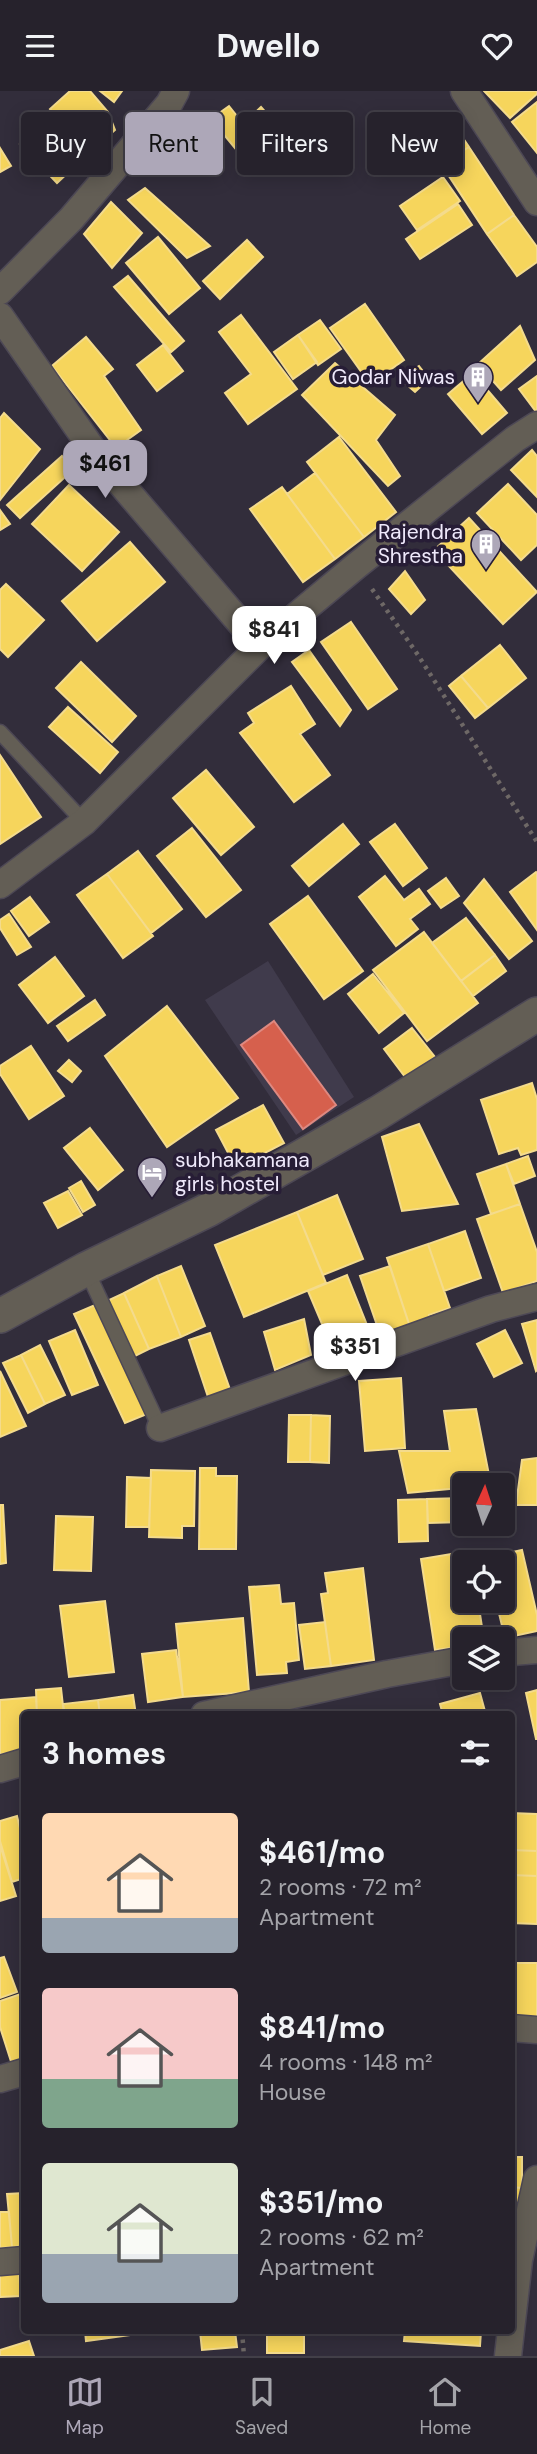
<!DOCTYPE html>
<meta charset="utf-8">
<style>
body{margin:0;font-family:"DM Sans",sans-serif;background:#2e2a34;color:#f1f3f6;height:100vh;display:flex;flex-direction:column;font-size:26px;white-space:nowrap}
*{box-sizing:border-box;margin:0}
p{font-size:23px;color:#a4a4a9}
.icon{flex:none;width:38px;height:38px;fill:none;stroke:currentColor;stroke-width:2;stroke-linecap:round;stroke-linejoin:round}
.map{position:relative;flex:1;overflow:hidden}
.details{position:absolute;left:21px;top:1620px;width:494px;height:623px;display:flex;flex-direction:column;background:#26222c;border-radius:7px;box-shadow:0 4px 18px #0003,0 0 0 2px #423f48}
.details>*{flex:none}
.top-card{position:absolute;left:21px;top:21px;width:495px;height:63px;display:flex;gap:14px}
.needle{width:46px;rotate:3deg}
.buttons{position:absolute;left:452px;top:1382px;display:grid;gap:14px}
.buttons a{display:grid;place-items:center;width:63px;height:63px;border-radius:7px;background:#26222c;box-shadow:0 4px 18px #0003,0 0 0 2px #423f48;font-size:35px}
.price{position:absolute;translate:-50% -60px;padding:0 16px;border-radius:14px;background:#fff;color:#222;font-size:23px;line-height:46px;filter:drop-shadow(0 2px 4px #0008)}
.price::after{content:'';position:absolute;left:50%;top:42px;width:21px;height:16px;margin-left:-10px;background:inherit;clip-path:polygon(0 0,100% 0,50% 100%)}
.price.selected{background:#ada7b8;color:#111}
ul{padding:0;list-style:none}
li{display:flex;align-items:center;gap:21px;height:175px;padding:0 21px}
li span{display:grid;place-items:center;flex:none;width:196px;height:140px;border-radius:7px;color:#555}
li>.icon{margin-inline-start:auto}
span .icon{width:84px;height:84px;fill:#fffc;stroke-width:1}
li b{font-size:30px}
h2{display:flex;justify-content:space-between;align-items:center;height:84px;padding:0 21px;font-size:30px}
.pill{padding:0 24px;border-radius:7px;background:#26222c;box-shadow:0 4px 18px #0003,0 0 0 2px #423f48;font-size:24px;line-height:63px}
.pill.selected{background:#ada7b8;color:#111}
header{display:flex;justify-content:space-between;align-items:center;height:91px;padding:0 21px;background:#26222c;font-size:32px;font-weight:700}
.dock{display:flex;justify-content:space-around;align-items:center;height:98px;border-top:2px solid #423f48;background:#26222c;font-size:19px;color:#a4a4a9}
.dock a{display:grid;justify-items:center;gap:4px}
.dock .selected{color:#ada7b8}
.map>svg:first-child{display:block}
</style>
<header><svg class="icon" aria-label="menu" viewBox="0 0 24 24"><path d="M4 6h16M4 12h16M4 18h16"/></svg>Dwello<svg class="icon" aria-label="heart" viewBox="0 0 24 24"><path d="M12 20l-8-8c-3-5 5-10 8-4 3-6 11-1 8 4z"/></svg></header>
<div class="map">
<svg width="537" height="2265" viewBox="0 0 537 2265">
<rect width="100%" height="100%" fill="#322d3b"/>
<path fill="#403b4c" d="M268,870l86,136 -58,38 -91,-135z"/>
<path fill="#f6d55c" stroke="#f4db8c" stroke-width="2" d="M70,0h20l18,21 7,18 -26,23 -39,-44z
M100,0h22l-8,11z
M484,0h53v3l-27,24z
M537,11v51l-25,-31z
M229,15l32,40 -17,13 -33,-40z
M261,16l23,26 -16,14 -23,-25z
M446,22l23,34 -45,28 -22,-33z
M51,23l38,39 -32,30 -37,-39z
M329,26l6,15 -14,6 -6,-14z
M469,56l45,68 -27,19 -46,-70z
M0,57l11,18 -11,6z
M443,86l17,24 -43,29 -17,-24z
M145,97l65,58 -23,12 -59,-58z
M111,111l31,31 -30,35 -28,-34z
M458,113l14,21 -52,34 -14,-20z
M514,124l23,32v15l-20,14 -30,-42z
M158,146l42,51 -31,26 -43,-51z
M247,149l16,17 -43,42 -17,-18z
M128,185l56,65 -13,11 -57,-65z
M365,213l39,56 -34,24 -40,-56z
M241,224l56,74 -49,35 -23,-31 26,-19 -32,-42z
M320,229l21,29 -23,16 -20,-30z
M520,235l15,34 -34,30 -23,-26z
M298,244l19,27 -24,17 -19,-27z
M86,246l27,32 -9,7 37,54 -25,18 -64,-82z
M163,254l20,26 -26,20 -20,-26z
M335,272l60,52 -19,25 24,36 -12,10 -86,-91z
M419,275l10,13 -14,13 -16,-14z
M473,282l34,40 -25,21 -34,-40z
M537,285v37l-18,-24z
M4,322l36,36 -40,51v-82z
M339,346l57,75 -32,25 -57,-75z
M532,359l5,6v41l-26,-27z
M62,365l12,13 -54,49 -13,-13z
M315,382l49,64 -29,22 -48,-65z
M508,393l29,31v30l-16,15 -44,-47z
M69,394l50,47 -37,39 -50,-47z
M282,396l53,72 -32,23 -53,-73z
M0,419l10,14 -10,6z
M469,427l68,74 -34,32 -69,-74z
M130,451l35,40 -68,59 -35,-40z
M405,480l20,29 -14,14 -22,-25z
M6,493l38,36 -36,37 -8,-8v-59z
M351,531l46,67 -29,20 -47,-67z
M500,554l26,33 -38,30 -27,-32z
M309,559l42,60 -11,16 -48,-64z
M81,571l55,54 -24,26 -56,-54z
M461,585l27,32 -13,10 -26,-32z
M291,595l24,38 -15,10 30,41 -36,27 -54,-69 14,-10 -6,-10z
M68,616l50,45 -18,21 -51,-46z
M0,664l41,62 -41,27z
M206,679l48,57 -33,28 -48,-57z
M343,733l16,20 -50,42 -17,-20z
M395,733l32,44 -24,18 -33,-44z
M192,737l49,62 -35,27 -49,-61z
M138,760l44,58 -31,24 -44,-59z
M536,781l1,1v57l-27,-38z
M107,783l46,62 -30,22 -46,-63z
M385,785l19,24 15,-11 11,15 -20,15 8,10 -22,17 -37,-49z
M446,787l13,18 -18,12 -13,-17z
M484,788l48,62 -23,18 -45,-56z
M308,805l55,75 -39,28 -54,-75z
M30,806l19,25 -20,14 -18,-25z
M9,823l22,33 -14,8 -17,-27v-8z
M466,827l29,37 -34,26 -29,-38z
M424,841l54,71 -51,38 -54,-71z
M495,864l11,16 -33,25 -12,-15z
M55,866l29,39 -36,27 -29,-38z
M373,883l31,39 -25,20 -31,-39z
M95,909l10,15 -37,26 -11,-15z
M167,915l71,92 -71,49 -62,-91z
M412,937l23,29 -30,20 -21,-28z
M31,955l33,50 -35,23 -29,-45v-8z
M69,969l12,11 -9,11 -14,-11z
M532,992l5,16v51l-16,5 -3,-7 -19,6 -18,-54z
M263,1014l21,38 -48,25 -20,-38z
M419,1033l39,80 -56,7 -20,-74z
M90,1037l33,42 -25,20 -34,-42z
M528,1065l7,20 -21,8 -8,-20z
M506,1073l14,40 -29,10 -14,-40z
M81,1090l14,24 -12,7 -14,-24z
M68,1100l14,24 -24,13 -14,-25z
M337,1104l26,64 -40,16 -26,-63z
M520,1113l17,48v29l-34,12 -26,-74z
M297,1121l29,71 -82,34 -29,-72z
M465,1140l16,47 -37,13 -16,-47z
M428,1153l22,64 -21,7 1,5 -20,7 -23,-69z
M181,1175l24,60 -24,11 -24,-61z
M390,1175l20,61 -29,10 -21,-61z
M347,1184l24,60 -38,15 -25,-59z
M157,1185l24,61 -32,12 -25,-56z
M124,1202l25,56 -16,8 -26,-56z
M95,1214l52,109 -22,9 -51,-109z
M304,1228l7,36 -36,15 -11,-38z
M537,1229v50l-1,1 -14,-47z
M75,1239l23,55 -26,10 -23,-54z
M505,1239l17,33 -28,14 -17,-33z
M210,1242l23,65 -22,8 -22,-66z
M40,1254l25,50 -20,9 -24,-49z
M21,1264l24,49 -17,9 -25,-50z
M0,1280l26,55 -26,11z
M401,1287l4,70 -40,3 -6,-70z
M476,1318l15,76 -83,8 -9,-42h51l-6,-40z
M289,1324h22l-1,47h-22z
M311,1324l19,1 -1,47 -19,-1z
M537,1367v47h-21l6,-45z
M200,1377h16v8h21l-1,73h-37z
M151,1379l44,1 -1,55h-12v12l-33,-1z
M127,1386l24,1 -2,49h-23z
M464,1407v24l-36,1 -1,-24z
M427,1408l1,42 -29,1 -1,-42z
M0,1414h3l3,58 -6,1z
M56,1425l37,1 -2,54 -37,-1z
M522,1459l15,65v16l-32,7 -9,-37h6v-38h-15l-1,-5z
M470,1460l2,12h-8v38h14l6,39h-20v6l-29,4 -14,-91z
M363,1477l11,92 -43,6 -10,-72 7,-1 -3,-20z
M279,1494l2,19 13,-1 5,57 -13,2 1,11 -30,2 -8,-88z
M105,1510l9,71 -45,5 -9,-71z
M243,1527l6,74 -66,5 -7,-73z
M325,1531l6,44 -26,3 -6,-44z
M176,1559l7,47 -35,5 -6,-48z
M61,1597l3,27h-27l-1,-25z
M537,1599v49h-1l-10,-46z
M480,1602l6,22h-43l-3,-11z
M133,1604l3,20h-36l-2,-15z
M36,1606l1,18h-13v37l-24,2v-54z
M98,1609l2,15h-35l-2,-11z
M511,1722l26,1v37l-26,-1z
M17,1725l7,29v33l-12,4 -12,-41v-20z
M0,1754l16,51 -16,5z
M511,1759l26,1v25l-26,-1z
M511,1784l26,1v48l-26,-1z
M4,1866l13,35 -17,6v-40z
M511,1872h26v56h-26z
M24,1902v77l-9,4 -15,-47v-26z
M511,1963h5l-3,50h-2z
M511,2066h11v31l-11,-1z
M511,2096l11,1 -1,38 -10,-1z
M24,2102v53l-12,1 -5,-53z
M0,2121h9l3,35 -12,1z
M19,2182l2,23 -21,1v-22z
M85,2240h45l1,4 -45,6z
M200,2240h35l2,16 -35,3z
M267,2240h37v22h-37z
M405,2240h76l-1,15 -76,-5z
M29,2250l5,15h-34v-6z"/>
<path fill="#d6604d" stroke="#de8981" stroke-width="2" d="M274,930l62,84 -33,24 -62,-84z"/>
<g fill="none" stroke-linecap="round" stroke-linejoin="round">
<g stroke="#4d4855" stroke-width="17">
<path id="service" d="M0,641l84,90
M86,1178l74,159"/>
</g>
<g stroke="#4d4855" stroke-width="29">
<path id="minor" d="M464,0l73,111
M0,200l71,-72 98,-115 7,-13
M0,225l98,141 162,189
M0,794l84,-63 176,-176 96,-80 159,-127 22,-14
M160,1337l331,-119 46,-12
M502,1562l35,-3
M204,1624l183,-41 77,-14
M0,1678l24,-7
M511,1937l26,2
M0,1988l24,-7
M0,2171l24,-2
M508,2265l11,-96 18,-81"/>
</g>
<g stroke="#4d4855" stroke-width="36">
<path id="tertiary" d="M0,1225l86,-47 122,-59 170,-97 159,-99"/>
</g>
<path stroke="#6e6866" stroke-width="4.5" stroke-dasharray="3.5 5" stroke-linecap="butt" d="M372,498l46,66 119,187
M242,2240l2,25"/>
<use href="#service" stroke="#635e55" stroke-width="14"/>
<use href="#minor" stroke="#635e55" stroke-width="26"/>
<use href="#tertiary" stroke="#635e55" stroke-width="33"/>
</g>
<defs>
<g id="building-pin" transform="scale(1.575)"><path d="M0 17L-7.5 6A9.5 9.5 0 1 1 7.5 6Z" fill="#ada7b8" stroke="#271d36"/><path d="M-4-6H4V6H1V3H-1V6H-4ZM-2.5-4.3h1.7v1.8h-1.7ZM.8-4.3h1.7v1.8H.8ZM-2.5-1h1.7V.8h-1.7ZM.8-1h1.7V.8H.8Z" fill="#fff"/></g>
<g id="hotel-pin" transform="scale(1.575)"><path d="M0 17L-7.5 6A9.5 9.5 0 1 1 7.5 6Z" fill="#ada7b8" stroke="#271d36"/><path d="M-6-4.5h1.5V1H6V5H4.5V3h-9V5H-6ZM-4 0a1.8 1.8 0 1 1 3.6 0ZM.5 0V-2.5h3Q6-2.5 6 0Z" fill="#fff"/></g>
</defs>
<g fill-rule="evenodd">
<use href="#building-pin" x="478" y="286"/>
<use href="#building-pin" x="486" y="453"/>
<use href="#hotel-pin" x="152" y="1081"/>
</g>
<g text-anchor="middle" stroke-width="7" stroke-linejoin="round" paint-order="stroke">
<g font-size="21" fill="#efe9fb" stroke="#271d36" text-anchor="end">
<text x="455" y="293">Godar Niwas</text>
<text x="463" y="448">Rajendra<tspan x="463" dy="24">Shrestha</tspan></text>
<text x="175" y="1076" text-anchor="start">subhakamana<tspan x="175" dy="24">girls hostel</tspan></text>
</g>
</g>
</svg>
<div class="buttons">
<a><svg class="needle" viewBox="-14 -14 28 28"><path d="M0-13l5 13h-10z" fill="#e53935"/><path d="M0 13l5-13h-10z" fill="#a4a4a9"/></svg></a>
<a><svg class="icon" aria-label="locate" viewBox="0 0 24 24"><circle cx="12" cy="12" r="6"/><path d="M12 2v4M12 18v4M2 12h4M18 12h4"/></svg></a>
<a><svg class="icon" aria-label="layers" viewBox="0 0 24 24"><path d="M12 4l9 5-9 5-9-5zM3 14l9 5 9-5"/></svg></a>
</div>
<b class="price selected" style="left:105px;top:409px">$461</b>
<b class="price" style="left:274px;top:575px">$841</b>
<b class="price" style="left:355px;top:1292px">$351</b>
<div class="top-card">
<a class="pill">Buy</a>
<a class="pill selected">Rent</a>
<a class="pill">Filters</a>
<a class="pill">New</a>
</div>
<section class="details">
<h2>3 homes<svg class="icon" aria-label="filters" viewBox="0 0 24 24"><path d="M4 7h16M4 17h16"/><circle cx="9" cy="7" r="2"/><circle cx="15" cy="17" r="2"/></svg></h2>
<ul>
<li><span style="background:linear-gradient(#ffd9b3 75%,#9aa5b1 0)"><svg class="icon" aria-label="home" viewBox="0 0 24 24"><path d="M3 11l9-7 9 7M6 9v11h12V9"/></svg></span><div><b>$461/mo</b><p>2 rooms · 72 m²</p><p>Apartment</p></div></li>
<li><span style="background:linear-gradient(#f6c9c9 65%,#7fa58c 0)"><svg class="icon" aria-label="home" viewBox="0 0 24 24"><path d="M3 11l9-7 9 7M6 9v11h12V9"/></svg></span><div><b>$841/mo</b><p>4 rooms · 148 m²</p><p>House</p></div></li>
<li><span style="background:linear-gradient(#dfe7d0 65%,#9aa5b1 0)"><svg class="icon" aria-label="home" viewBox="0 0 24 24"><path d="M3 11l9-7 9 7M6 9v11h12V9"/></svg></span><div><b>$351/mo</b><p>2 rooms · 62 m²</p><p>Apartment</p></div></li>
</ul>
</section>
</div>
<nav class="dock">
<a class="selected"><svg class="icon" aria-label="map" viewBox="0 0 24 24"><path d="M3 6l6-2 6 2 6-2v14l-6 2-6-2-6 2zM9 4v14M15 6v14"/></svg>Map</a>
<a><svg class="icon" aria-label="saved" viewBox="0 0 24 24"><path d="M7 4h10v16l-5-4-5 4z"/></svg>Saved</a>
<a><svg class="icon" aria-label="home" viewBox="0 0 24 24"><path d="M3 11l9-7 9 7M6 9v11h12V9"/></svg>Home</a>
</nav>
